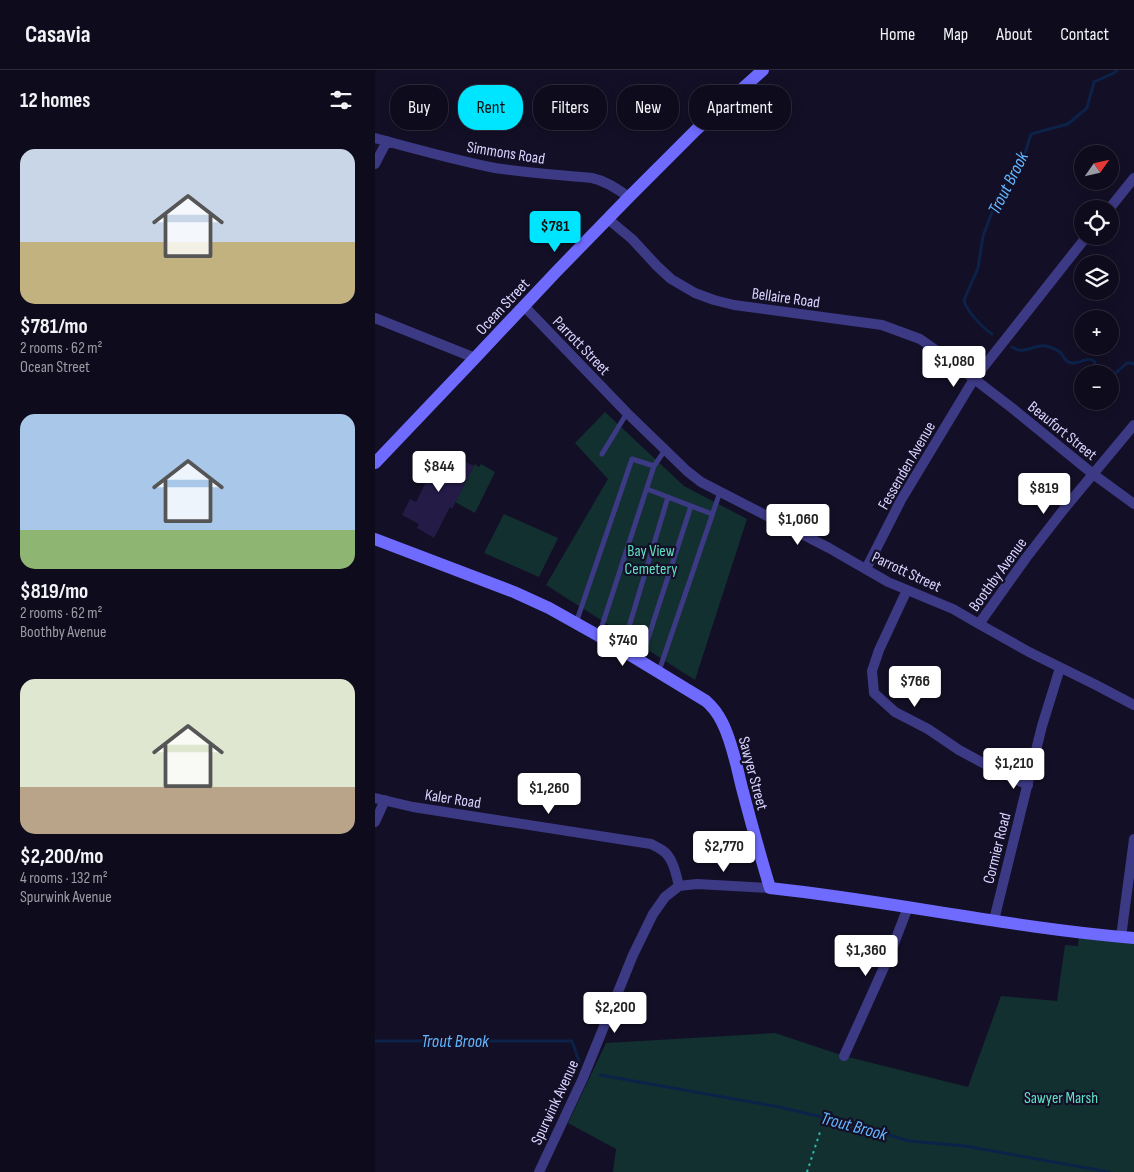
<!DOCTYPE html>
<meta charset="utf-8">
<style>
body{margin:0;font-family:"Sofia Sans Condensed",sans-serif;background:#1c1929;color:#f1f3f6;height:100vh;display:flex;flex-direction:column;font-size:19px;white-space:nowrap}
*{box-sizing:border-box;margin:0}
p{font-size:16px;color:#9b9ba3}
.icon{flex:none;width:28px;height:28px;fill:none;stroke:currentColor;stroke-width:2;stroke-linecap:round;stroke-linejoin:round}
.map{position:relative;flex:1;overflow:hidden}
.panel{display:flex;flex-direction:column;background:#0e0b1c;width:375px}
.panel>*{flex:none}
.guide{position:absolute;left:15px;top:15px;width:475px;height:45px;display:flex;gap:10px}
.needle{width:32px;rotate:56deg}
.buttons{position:absolute;left:699px;top:75px;display:grid;gap:10px}
.buttons a{display:grid;place-items:center;width:45px;height:45px;border-radius:50%;background:#0e0b1c;box-shadow:0 2px 12px #0003,0 0 0 1px #2e2b3b;font-size:25px}
.price{position:absolute;translate:-50% -42px;padding:0 11px;border-radius:5px;background:#fff;color:#222;font-size:16px;line-height:32px;filter:drop-shadow(0 1px 2px #0008)}
.price::after{content:'';position:absolute;left:50%;top:30px;width:15px;height:11px;margin-left:-8px;background:inherit;clip-path:polygon(0 0,100% 0,50% 100%)}
.price.current{background:#00e5ff;color:#111}
ul{padding:0;list-style:none}
li{display:grid;align-content:center;gap:10px;height:265px;padding:0 20px}
li span{display:grid;place-items:center;height:155px;border-radius:15px;color:#555}
li>.icon{margin-inline-start:auto}
span .icon{width:90px;height:90px;fill:#fffc;stroke-width:1}
li b{font-size:21px}
h2{display:flex;justify-content:space-between;align-items:center;height:60px;padding:0 20px;font-size:21px}
.chip{padding:0 18px;border-radius:20px;background:#0e0b1c;box-shadow:0 2px 12px #0003,0 0 0 1px #2e2b3b;font-size:18px;line-height:45px}
.chip.current{background:#00e5ff;color:#111}
header{display:flex;align-items:center;gap:30px;box-sizing:border-box;height:70px;padding:0 25px;background:#0e0b1c;border-bottom:1px solid #2e2b3b}
header strong{font-size:24px}
nav{display:flex;gap:28px;margin-inline-start:auto;font-size:18px}
main{display:flex;flex:1;min-height:0}
.map>svg:first-child{display:block}
</style>
<header>
<strong>Casavia</strong>
<nav><a>Home</a><a>Map</a><a>About</a><a>Contact</a></nav>
</header>
<main>
<section class="panel">
<h2>12 homes<svg class="icon" aria-label="filters" viewBox="0 0 24 24"><path d="M4 7h16M4 17h16"/><circle cx="9" cy="7" r="2"/><circle cx="15" cy="17" r="2"/></svg></h2>
<ul>
<li><span style="background:linear-gradient(#c9d6e8 60%,#c2b280 0)"><svg class="icon" aria-label="home" viewBox="0 0 24 24"><path d="M3 11l9-7 9 7M6 9v11h12V9"/></svg></span><div><b>$781/mo</b><p>2 rooms · 62 m²</p><p>Ocean Street</p></div></li>
<li><span style="background:linear-gradient(#a9c7e8 75%,#8fb573 0)"><svg class="icon" aria-label="home" viewBox="0 0 24 24"><path d="M3 11l9-7 9 7M6 9v11h12V9"/></svg></span><div><b>$819/mo</b><p>2 rooms · 62 m²</p><p>Boothby Avenue</p></div></li>
<li><span style="background:linear-gradient(#dfe7d0 70%,#b9a48a 0)"><svg class="icon" aria-label="home" viewBox="0 0 24 24"><path d="M3 11l9-7 9 7M6 9v11h12V9"/></svg></span><div><b>$2,200/mo</b><p>4 rooms · 132 m²</p><p>Spurwink Avenue</p></div></li>
</ul>
</section>
<div class="map">
<svg width="759" height="1102" viewBox="0 0 759 1102">
<rect width="100%" height="100%" fill="#130f26"/>
<path fill="#12302f" d="M230,342l79,74 63,33 -52,161 -149,-95 62,-106 -33,-36z
M100,394l4,3 2,-3 14,8 -20,41 -20,-11z
M129,444l54,24 -19,39 -55,-24z
M704,863l55,5v234h-521l3,-23 -48,-26 38,-80 169,-10 69,23 124,31 33,-91 56,5 8,-56 13,1z"/>
<g fill="none" stroke-linecap="round" stroke-linejoin="round">
<path stroke="#0c2248" stroke-width="3" d="M617,264c-9,-6 -26,-23 -28,-34l14,-32 5,-32 11,-29 13,-24 17,-26 7,-23 37,-10 19,-16 7,-26 20,-9 3,-3
M637,277c3,2 8,4 11,3 8,0 15,-6 23,-4 5,1 11,4 15,7 3,4 4,9 11,10 9,1 14,-7 22,-2l1,3v10
M735,308l17,-15h5l2,1
M0,971h197l7,20
M225,1005l179,32 56,13 75,21 55,5 144,26"/>
</g>
<path fill="#241b47" d="M67,380l32,16 -22,43 -2,-2 -16,31 -17,-10 2,-4 -17,-9 8,-16 6,3z"/>
<g fill="none" stroke-linecap="round" stroke-linejoin="round">
<path stroke="#2fb8b0" stroke-width="2" stroke-dasharray="2.5 4" stroke-linecap="butt" d="M432,1102l13,-40"/>
<path stroke="#3d3a85" stroke-width="5" d="M227,384l25,-41
M272,419l65,25
M201,553l56,-164 22,7
M224,565l55,-169 11,-16
M247,580l46,-153
M266,590l50,-154
M284,601l61,-179"/>
<path stroke="#3d3a85" stroke-width="10" d="M0,68c40,11 80,22 120,30 32,5 65,7 97,10 14,3 25,11 37,19
M0,94l12,-23
M734,139l25,-31
M233,149l24,20 25,27 14,13 24,14 19,7 20,5 148,20 38,14 23,16 69,53 81,66 41,30
M149,236l103,107 60,58 14,11 128,66 59,34 65,27 26,15 50,28 67,33 38,20
M0,248l100,40
M491,499l35,-69 73,-121 113,-143
M532,520l-28,60 -7,21 2,22 21,19 33,17 31,21 35,19 34,16
M604,554l47,-66 38,-49 70,-84
M0,728l38,9 238,37c4,2 8,4 11,6 11,7 14,24 17,36
M0,752l10,-22
M304,816l18,-2 73,4
M619,850l48,-194 18,-58
M746,867l13,-98
M469,986l46,-102 18,-47
M164,1102l44,-94 50,-123 20,-41 12,-17 14,-11"/>
<path stroke="#6f6bff" stroke-width="12" d="M0,393l100,-105 81,-86 73,-75 67,-67 67,-60
M0,469l139,53 35,16 50,28 107,65c7,6 12,13 16,21 10,19 15,46 20,66 9,34 18,67 28,100 122,13 242,40 364,50"/>
</g>
<g text-anchor="middle" stroke-width="4.5" stroke-linejoin="round" paint-order="stroke">
<g font-size="16" fill="#d9d4ff" stroke="#130f26">
<text transform="translate(131 82) rotate(9)" y="6">Simmons Road</text>
<text transform="translate(411 227) rotate(8)" y="6">Bellaire Road</text>
<text transform="translate(127 236) rotate(-47)" y="6">Ocean Street</text>
<text transform="translate(207 275) rotate(46)" y="6">Parrott Street</text>
<text transform="translate(688 360) rotate(39)" y="6">Beaufort Street</text>
<text transform="translate(531 395) rotate(-60)" y="6">Fessenden Avenue</text>
<text transform="translate(532 501) rotate(25)" y="6">Parrott Street</text>
<text transform="translate(622 504) rotate(-54)" y="6">Boothby Avenue</text>
<text transform="translate(379 703) rotate(75)" y="6">Sawyer Street</text>
<text transform="translate(78 728) rotate(9)" y="6">Kaler Road</text>
<text transform="translate(621 778) rotate(-76)" y="6">Cormier Road</text>
<text transform="translate(179 1032) rotate(-65)" y="6">Spurwink Avenue</text>
</g>
<g font-size="16" fill="#5fe0c0" stroke="#130f26">
<text x="276" y="486">Bay View<tspan x="276" dy="18">Cemetery</tspan></text>
<text x="686" y="1033">Sawyer Marsh</text>
</g>
<g font-size="18" font-style="italic" fill="#62b6ff" stroke="#130f26">
<text transform="translate(633 113) rotate(-63)" y="6">Trout Brook</text>
<text x="80" y="977">Trout Brook</text>
<text transform="translate(479 1056) rotate(15)" y="6">Trout Brook</text>
</g>
</g>
</svg>
<div class="buttons">
<a><svg class="needle" viewBox="-14 -14 28 28"><path d="M0-13l5 13h-10z" fill="#e53935"/><path d="M0 13l5-13h-10z" fill="#9b9ba3"/></svg></a>
<a><svg class="icon" aria-label="locate" viewBox="0 0 24 24"><circle cx="12" cy="12" r="6"/><path d="M12 2v4M12 18v4M2 12h4M18 12h4"/></svg></a>
<a><svg class="icon" aria-label="layers" viewBox="0 0 24 24"><path d="M12 4l9 5-9 5-9-5zM3 14l9 5 9-5"/></svg></a>
<a>+</a>
<a>−</a>
</div>
<b class="price current" style="left:180px;top:183px">$781</b>
<b class="price" style="left:579px;top:318px">$1,080</b>
<b class="price" style="left:64px;top:423px">$844</b>
<b class="price" style="left:669px;top:445px">$819</b>
<b class="price" style="left:423px;top:476px">$1,060</b>
<b class="price" style="left:248px;top:597px">$740</b>
<b class="price" style="left:540px;top:638px">$766</b>
<b class="price" style="left:639px;top:720px">$1,210</b>
<b class="price" style="left:174px;top:745px">$1,260</b>
<b class="price" style="left:349px;top:803px">$2,770</b>
<b class="price" style="left:491px;top:907px">$1,360</b>
<b class="price" style="left:240px;top:964px">$2,200</b>
<div class="guide">
<a class="chip">Buy</a>
<a class="chip current">Rent</a>
<a class="chip">Filters</a>
<a class="chip">New</a>
<a class="chip">Apartment</a>
</div>
</div>
</main>
